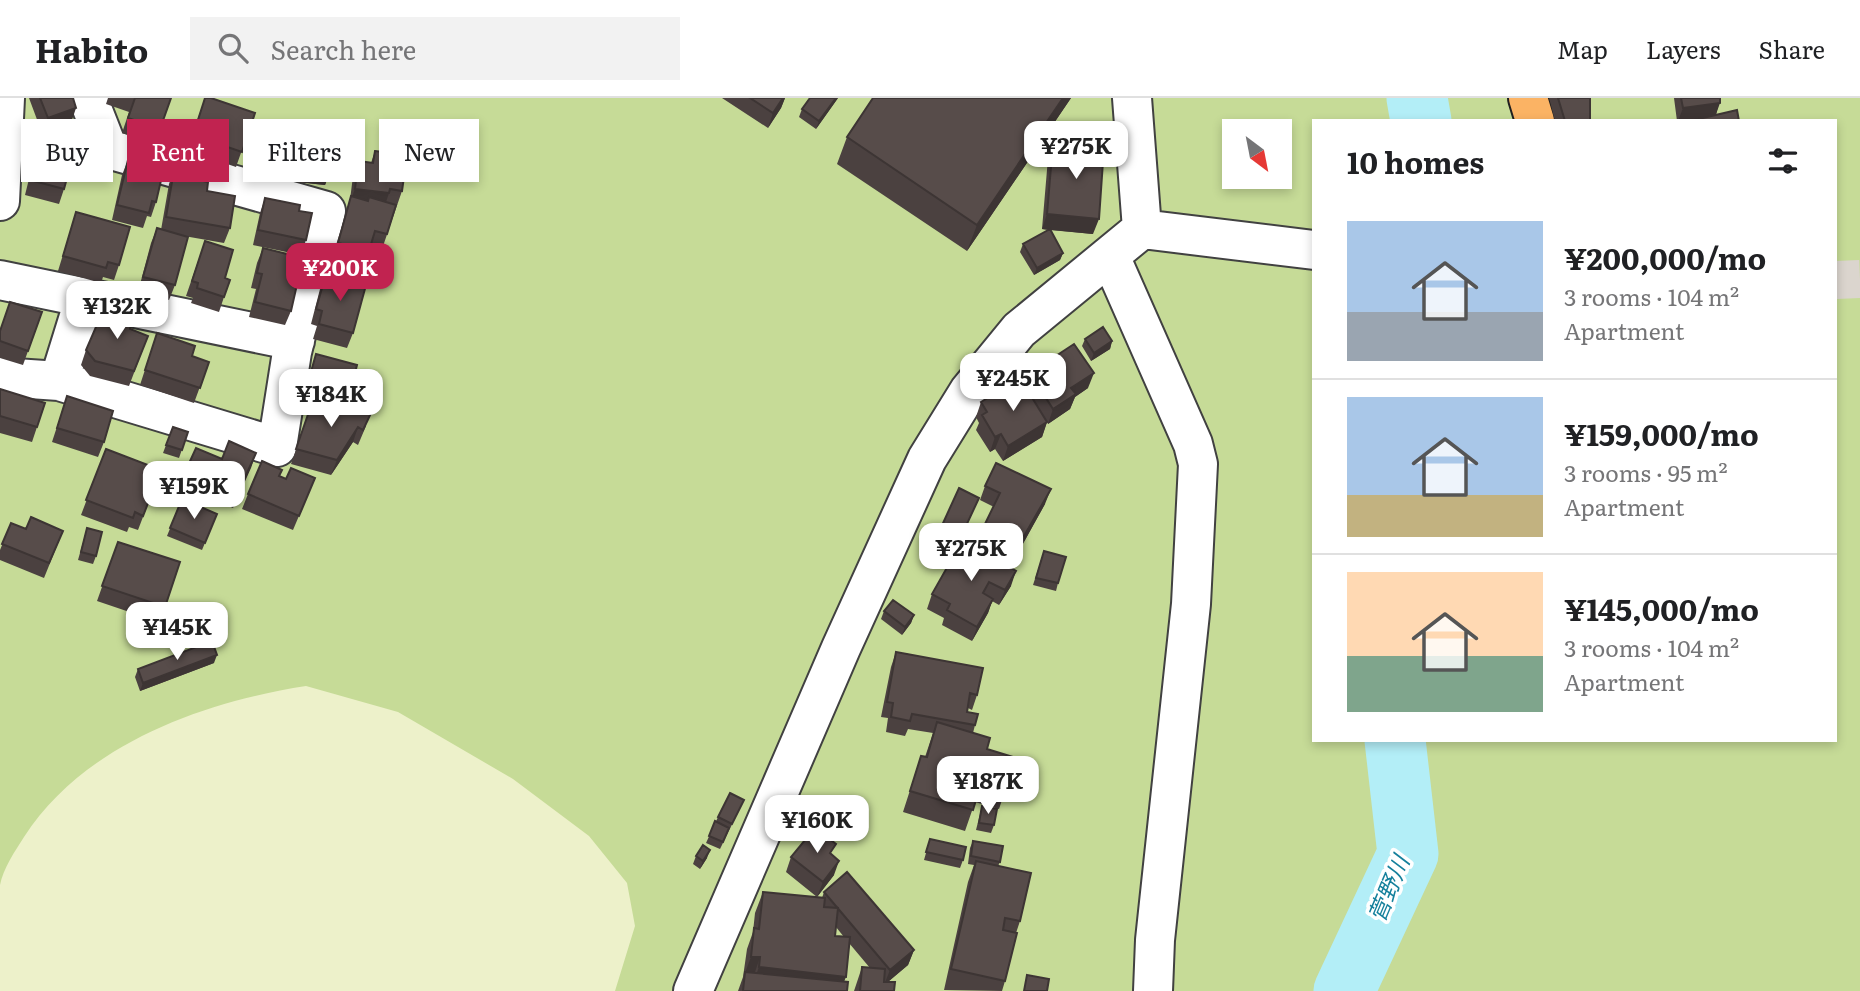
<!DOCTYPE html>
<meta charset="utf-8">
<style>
body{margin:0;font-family:Literata,"Noto Sans JP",serif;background:#f2f2f2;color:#202124;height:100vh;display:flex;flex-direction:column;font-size:26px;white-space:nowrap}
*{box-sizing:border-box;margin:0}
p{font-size:23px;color:#757577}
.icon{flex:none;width:38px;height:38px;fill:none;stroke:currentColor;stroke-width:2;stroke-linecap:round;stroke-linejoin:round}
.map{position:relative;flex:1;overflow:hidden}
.side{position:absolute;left:1312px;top:21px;width:525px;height:623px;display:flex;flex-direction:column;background:#fff;border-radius:0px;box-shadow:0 4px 10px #0003}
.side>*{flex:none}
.guide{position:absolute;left:21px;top:21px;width:665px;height:63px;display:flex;gap:14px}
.needle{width:46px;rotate:148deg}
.fabs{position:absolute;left:1222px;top:21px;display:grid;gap:14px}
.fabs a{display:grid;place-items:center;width:70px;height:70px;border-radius:0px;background:#fff;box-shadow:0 4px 10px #0003;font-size:35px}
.price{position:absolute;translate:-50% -60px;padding:0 16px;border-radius:14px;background:#fff;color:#222;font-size:23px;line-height:46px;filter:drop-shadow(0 2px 4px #0008)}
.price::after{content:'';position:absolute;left:50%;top:42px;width:21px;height:16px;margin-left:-10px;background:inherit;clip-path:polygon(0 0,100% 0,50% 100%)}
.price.active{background:#c12350;color:#fff}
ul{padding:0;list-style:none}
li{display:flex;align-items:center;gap:21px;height:175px;padding:0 35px}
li+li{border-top:2px solid #e0e0e0}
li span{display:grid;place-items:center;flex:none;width:196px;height:140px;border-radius:0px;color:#555}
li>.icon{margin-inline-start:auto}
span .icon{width:84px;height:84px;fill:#fffc;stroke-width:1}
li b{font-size:30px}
h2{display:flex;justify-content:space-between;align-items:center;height:84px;padding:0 35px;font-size:30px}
.chip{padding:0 24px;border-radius:0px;background:#fff;box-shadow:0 4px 10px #0003;font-size:24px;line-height:63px}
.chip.active{background:#c12350;color:#fff}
header{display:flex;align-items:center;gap:42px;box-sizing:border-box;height:98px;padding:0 35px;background:#fff;border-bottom:2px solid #e0e0e0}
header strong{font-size:33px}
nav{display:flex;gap:38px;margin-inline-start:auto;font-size:24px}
.search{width:490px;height:63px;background:#f2f2f2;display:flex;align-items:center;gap:18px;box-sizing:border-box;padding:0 24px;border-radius:0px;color:#757577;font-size:26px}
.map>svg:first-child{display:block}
</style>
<header>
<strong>Habito</strong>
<div class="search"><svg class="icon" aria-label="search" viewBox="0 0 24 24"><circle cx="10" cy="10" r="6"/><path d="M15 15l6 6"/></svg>Search here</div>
<nav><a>Map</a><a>Layers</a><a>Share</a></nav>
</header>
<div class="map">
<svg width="1860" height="893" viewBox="0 0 1860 893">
<rect width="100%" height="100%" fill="#fff8f0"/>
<path fill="#c6db97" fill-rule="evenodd" d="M0,0h1860v893h-1860zM1314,23h522v619h-522zM1234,33h45v46h-45z"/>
<path fill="#edf1ca" d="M306,588l92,26 115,67 76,57 38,47 8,43 -20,65h-615c0,-34 0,-73 0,-106 3,-16 15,-34 24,-48 59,-92 178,-135 282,-151z"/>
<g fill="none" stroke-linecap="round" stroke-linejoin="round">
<path stroke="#b3eef7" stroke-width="61" d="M1417,0l4,23
M1344,893l64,-137 -13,-114"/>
<path stroke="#dbd5ce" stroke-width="38" stroke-dasharray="38 19" stroke-linecap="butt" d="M1836,182l24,-1"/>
<g stroke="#414141" stroke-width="42">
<path id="minor" d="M1132,0l10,131
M0,103l5,-103
M1110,158l83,188 5,20 -7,140 -36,336 -2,51
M0,182l295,61
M0,279l59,4 218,66 15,-95 34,-141 -218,-62 -20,-51
M59,283l26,-84
M693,893l148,-343 86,-189 42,-68 50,-61 123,-101 172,21"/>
</g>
<g stroke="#1f1f1f" stroke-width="42">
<path id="major" d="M1528,0l7,23"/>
</g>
<use href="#minor" stroke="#fff" stroke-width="38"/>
<use href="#major" stroke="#fbb364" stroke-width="38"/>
</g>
<path fill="#4b4140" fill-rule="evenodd" d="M29,0h44l-2,25 -29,10z
M108,0h63l-16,46 -33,-11 7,-21 -23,-8z
M205,0l50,15 -19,54 -41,-14 5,-15 -8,-3z
M722,0h63l-4,10 -13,20z
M838,0l-22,31 -17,-12 3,-8z
M1071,0l-104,153 -130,-87 10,-27z
M1549,0h41l-1,23h-34z
M1674,0h46l-4,17 23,6h-62z
M291,29l40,43 -6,15 -47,-5 7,-38z
M1053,45l40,91 -43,-4 13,23 -3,7 -26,15 -14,-23 3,-8 25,-14 -6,-1 6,-71z
M39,46l25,45 -5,15 -34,-9 9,-36z
M375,53l27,40 -20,58 -11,-3 -7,20 -32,-8 18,-58 3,-24 5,-15 13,2z
M128,62l25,14 3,28 -5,15 -4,-1 -4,12 -31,-8 10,-45z
M174,72l24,10 9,11 23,37 -6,15 -40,-7 -9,49 -6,15 -31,-8 13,-49 6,-15 4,2 8,-46z
M265,100l34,13 7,29 -5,15 -48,-10 7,-32z
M76,114l43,53 -5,15 -11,-3 -2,6 -43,-12z
M205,143l20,37 -1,19 -5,15 -28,-9 2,-5 -7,-2z
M263,150l28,63 -6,14 -36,-8 7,-28 -5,-1 6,-25z
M326,176l27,59 -6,15 -34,-9 4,-13 -6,-2 9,-35z
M42,214l-19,53 -23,-7v-27z
M130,231l18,7 -19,50 -39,-10 -9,-11 5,-15z
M157,235l35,23 17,6 -15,41 -54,-18z
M1085,241l27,2 -2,8 -19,12 -9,-15z
M316,256l33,43 -5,13 22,16 -8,19 -5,-3 -22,33 -40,-11 21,-60 -10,-3z
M1030,275l58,15 -13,9 -5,12 -22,15 -1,-2 -5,15 -39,24 -8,-12 -5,3 -14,-22 3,-7 -3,-6 5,-15 44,-15z
M0,291l37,38 -5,15 -32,-9z
M67,298l37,46 -6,15 -46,-15z
M188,334l-9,26 -16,-5 3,-8z
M106,351l55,21 -23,60 -9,-3 -2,5 -46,-17z
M256,355l-23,55 -53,-23 6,-15 36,-11z
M279,378l7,3 29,-1 -22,52 -51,-21 6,-15z
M985,388l60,18 -30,54 -36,-17 15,-34 -14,-7z
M979,400l-23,51 -20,-10 3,-7z
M182,401l35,15 -15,36 -35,-14z
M11,425l15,6 37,2 -19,47 -44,-18v-10z
M87,430l9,28 -3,8 -15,-4z
M962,443l49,45 -12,19 -7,-4 -4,12 -16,28 -30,-16 2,-7 -17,-9 5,-15z
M118,444l62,20 -21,60 -62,-21z
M1044,453l14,32 -2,8 -23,-6z
M884,513l30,4 -3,8 -9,12 -21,-16z
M896,554l81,43 -5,15 -4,-2 -1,4 8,13 -2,8 14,16 19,39 -7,21 -24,-7 -10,29 -62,-19 18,-56 4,1 8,-24 -25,-4 -3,7 -19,-4 2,-14 -7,-1 10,-50z
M214,565l-74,28 -5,-14 3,-8z
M744,702l-24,49 -14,-6 12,-26z
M982,708l12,19 -3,8 -15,-3z
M930,741l33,21 -3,8 -36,-8z
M973,743l27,21 -2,4 22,55 -4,12 -11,48 -3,10 -58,-1 24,-108 6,-17 -6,-1 2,-16z
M832,757l2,20 -17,22 -31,-25 5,-15z
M696,758l11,2 -7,11 -7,-5z
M763,794l59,6 2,-6 90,58 -6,15 -20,17 6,9h-40l8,-24 8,1 -21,-25 -5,38 3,10h-109l5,-14 4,-28 6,-17 2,-19zM836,829l8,10 -9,-1z"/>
<path fill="#3d3534" d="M783,0h2l-4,10 -13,20 5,-15z
M836,0h2l-22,31 3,-8z
M1063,0h8l-104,153 10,-26z
M1720,5l-5,14 -23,4h-14l5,-13z
M76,10l-5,15 -29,10 6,-15z
M283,67l48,5 -6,15 -47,-5z
M355,91l34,4 -5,15 -35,-4z
M1047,116l52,5 -6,15 -51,-5z
M1063,155l-3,7 -26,15 3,-7z
M1112,243l-2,8 -19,12 3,-8z
M1094,275l-6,15 -13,9 -5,12 -22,15 5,-15 18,-21z
M1047,324l-5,15 -39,24 5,-15z
M358,329l-5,15 -22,33 6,-15z
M1001,336l-6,15 -5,3 5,-15z
M256,355l-5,15 -18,40 5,-15z
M1051,391l-6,15 -30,54 5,-15z
M1016,473l-5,15 -12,19 6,-15z
M993,501l-5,14 -16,28 5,-14z
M914,517l-3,8 -9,12 3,-8z
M217,557l-3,8 -74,28 3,-8z
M710,752l-3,8 -7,11 3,-8z
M839,763l-5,14 -17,22 6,-15z
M914,852l-6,15 -24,20 6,-15z
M751,859h9l-7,21 -8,-5z
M759,869l87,10 -6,14 -89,-2z"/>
<path fill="#574c4a" stroke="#3d3534" stroke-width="2" d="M40,0h33l3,10 -28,10z
M135,0h36l-11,31 -32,-11z
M205,0h6l44,15 -13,39 -41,-14 4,-15 -7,-3z
M750,0h33l-10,15z
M810,0h26l-17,23 -17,-12z
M873,0h190l-86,127 -130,-88z
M1558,0h32v22l-25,1z
M1681,0h39v5l-37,5z
M1737,12l2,11h-49z
M291,29l47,9 -7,34 -48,-5z
M1053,45l51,4 -5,72 -52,-5z
M39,46l35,8 -10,37 -34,-9z
M375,53l32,4 -5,36 -12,-2 -1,4 -34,-4 3,-28 15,2z
M128,62l27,7 -2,7 9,2 -6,26 -4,-1 -3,12 -32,-8z
M174,72l25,4 -1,6 10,2 -1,9 28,5 -5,32 -64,-11z
M351,98l17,5 1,-4 27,8 -9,29 -12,-3 -6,20 -31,-8z
M265,100l35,7 -1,6 13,2 -6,27 -48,-10z
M76,114l54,15 -11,38 -11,-3 -2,6 -43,-12z
M157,130l31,9 -13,48 -32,-8z
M1050,131l13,24 -26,15 -14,-24z
M205,143l28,9 -8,28 5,2 -6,17 -27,-9 1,-5 -6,-2z
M263,150l40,10 -12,53 -36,-9 7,-28 -5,-1z
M326,176l40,11 -13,48 -34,-9 3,-13 -6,-2z
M10,204l32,10 -14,39 -28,-10v-10z
M111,210l22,9 -3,12 18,7 -14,35 -39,-10 -9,-11 16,-37 5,3z
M1103,229l9,14 -18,12 -9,-14z
M157,235l38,13 -3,10 17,6 -9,26 -55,-18z
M1074,246l20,29 -23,15 5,6 -23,15 -23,-36z
M316,256l41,11 -8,32 -42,-11z
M1020,280l27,44 -39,24 -7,-12 -6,3 -13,-22 5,-3 -6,-10z
M0,291l45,14 -8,24 -37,-11z
M67,298l46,15 -9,31 -47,-14z
M313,302l42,13 5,-8 12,6 -9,19 -5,-3 -21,33 -41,-11z
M173,329l15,5 -6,18 -16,-5z
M229,343l27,12 -18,40 -52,-23 10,-22 26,11z
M106,351l55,21 -18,46 -8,-4 -2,6 -47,-18z
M262,363l20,9 -3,6 7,3 5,-11 24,10 -16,38 -51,-22z
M996,365l55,26 -31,54 -36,-17 16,-33 -15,-7z
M959,390l20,10 -20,43 -20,-9z
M182,401l35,15 -12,29 -35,-15z
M31,419l32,14 -14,32 -47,-19 9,-21 15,6z
M87,430l15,4 -6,24 -15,-4z
M962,443l54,30 -11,19 -16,-8 -6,11 10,6 -16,28 -30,-17 3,-6 -18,-10z
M118,444l62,20 -15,45 -63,-21z
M1044,453l22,6 -8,26 -22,-5z
M893,502l21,15 -9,12 -21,-16z
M212,543l5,14 -74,28 -5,-14z
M896,554l87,16 -6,27 -7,-2 -3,19 11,2 -3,11 -63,-11 -2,7 -19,-4 2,-14 -6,-1z
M937,624l53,16 -3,11 29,9 -10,30 -24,-8 -9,30 -63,-19 11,-35 6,1z
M730,695l14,7 -12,24 -14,-7z
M982,708l15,3 -3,16 -15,-2z
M715,723l14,7 -6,14 -14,-6z
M815,730l21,16 -6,9 9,8 -16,21 -32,-25z
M930,741l36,8 -3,13 -37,-8z
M973,743l30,5 -3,16 -29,-6z
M703,747l7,5 -7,11 -7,-5z
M976,763l55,12 -11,48 -15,-3 -2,12 14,3 -12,48 -54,-12z
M847,774l67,78 -24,20 -66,-78z
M763,794l62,6 -1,9 14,1 -3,28 15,1 -4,40 -87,-10 1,-10h-9l3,-29 5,1z
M862,869l23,2 -1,13h11l-1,9h-34z
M745,874l103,10 -1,9h-104z
M1027,877l22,4 -2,12h-23z"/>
<g text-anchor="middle" stroke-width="7" stroke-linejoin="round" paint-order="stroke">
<g font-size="23" font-style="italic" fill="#15809c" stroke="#fff">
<text transform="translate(1389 791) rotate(-67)" y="8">菅野川</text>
</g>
</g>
</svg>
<div class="fabs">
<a><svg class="needle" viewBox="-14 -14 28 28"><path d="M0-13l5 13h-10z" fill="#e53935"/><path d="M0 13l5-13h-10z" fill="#757577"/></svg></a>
</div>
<b class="price" style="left:1076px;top:83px">¥275K</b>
<b class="price active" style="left:340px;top:205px">¥200K</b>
<b class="price" style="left:117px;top:243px">¥132K</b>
<b class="price" style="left:1013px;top:315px">¥245K</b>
<b class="price" style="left:331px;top:331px">¥184K</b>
<b class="price" style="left:194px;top:423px">¥159K</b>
<b class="price" style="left:971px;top:485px">¥275K</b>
<b class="price" style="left:177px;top:564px">¥145K</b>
<b class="price" style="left:988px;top:718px">¥187K</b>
<b class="price" style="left:817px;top:757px">¥160K</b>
<div class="guide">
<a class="chip">Buy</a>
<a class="chip active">Rent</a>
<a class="chip">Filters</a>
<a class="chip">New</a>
</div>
<section class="side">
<h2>10 homes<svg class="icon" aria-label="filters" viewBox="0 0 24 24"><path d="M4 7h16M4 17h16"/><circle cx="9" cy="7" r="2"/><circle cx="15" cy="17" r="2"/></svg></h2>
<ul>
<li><span style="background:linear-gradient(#a9c7e8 65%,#9aa5b1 0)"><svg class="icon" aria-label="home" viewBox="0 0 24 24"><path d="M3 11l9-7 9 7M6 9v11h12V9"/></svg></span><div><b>¥200,000/mo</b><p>3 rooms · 104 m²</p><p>Apartment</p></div></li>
<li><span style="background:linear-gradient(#a9c7e8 70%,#c2b280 0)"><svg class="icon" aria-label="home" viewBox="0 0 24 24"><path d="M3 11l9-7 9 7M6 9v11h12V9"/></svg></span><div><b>¥159,000/mo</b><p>3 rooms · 95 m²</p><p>Apartment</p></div></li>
<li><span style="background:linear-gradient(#ffd9b3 60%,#7fa58c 0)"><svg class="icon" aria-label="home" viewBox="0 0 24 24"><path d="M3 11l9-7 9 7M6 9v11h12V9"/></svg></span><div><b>¥145,000/mo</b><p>3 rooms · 104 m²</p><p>Apartment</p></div></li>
</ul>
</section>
</div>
